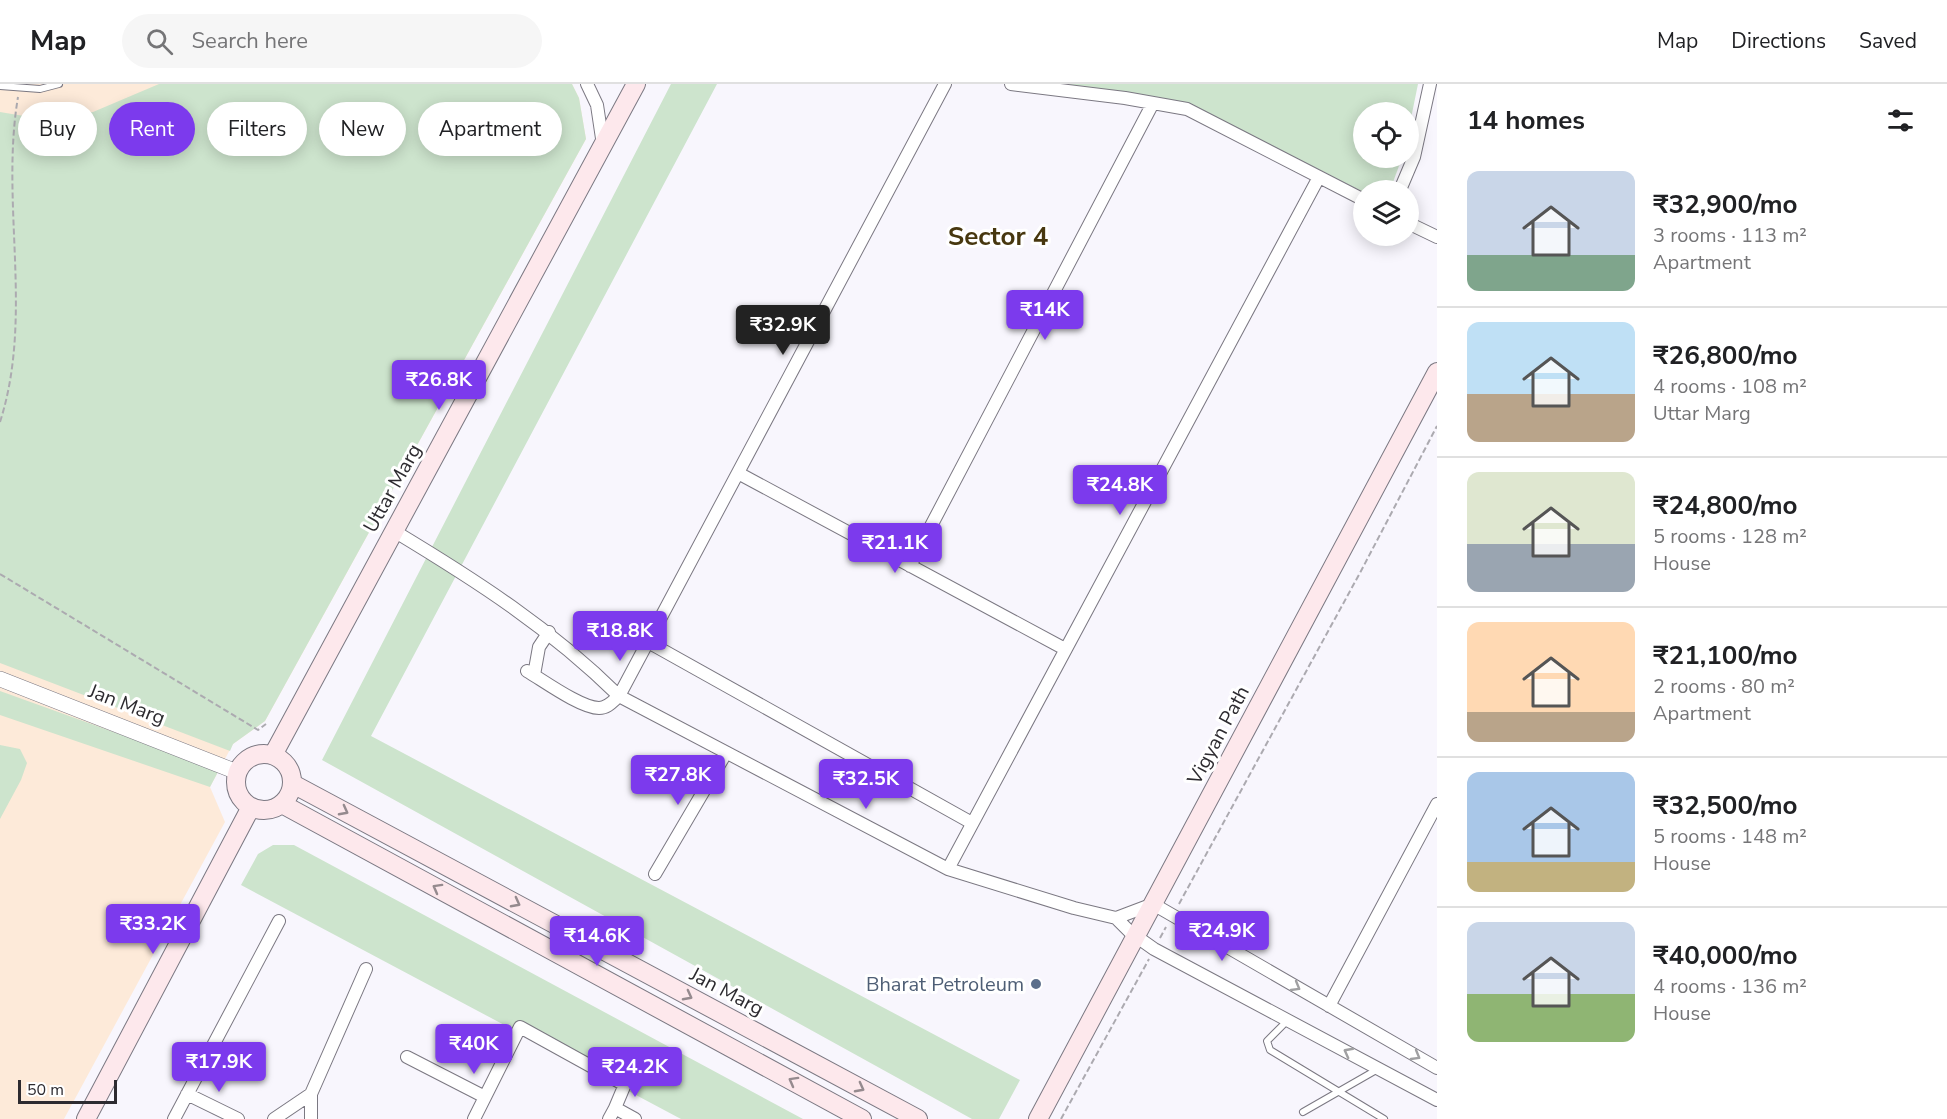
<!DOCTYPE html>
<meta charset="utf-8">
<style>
body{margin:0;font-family:"Nunito Sans",sans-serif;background:#f6f6f6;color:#202124;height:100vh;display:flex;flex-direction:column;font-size:22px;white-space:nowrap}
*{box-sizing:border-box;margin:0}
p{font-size:20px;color:#757577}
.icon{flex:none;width:33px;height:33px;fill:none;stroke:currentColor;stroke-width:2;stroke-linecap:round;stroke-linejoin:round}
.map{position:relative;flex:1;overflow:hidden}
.details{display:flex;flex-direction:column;background:#fff;width:510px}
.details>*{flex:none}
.hud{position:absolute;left:18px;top:18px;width:570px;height:54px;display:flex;gap:12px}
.controls{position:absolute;left:1353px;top:18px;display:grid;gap:12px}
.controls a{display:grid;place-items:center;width:66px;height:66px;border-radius:50%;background:#fff;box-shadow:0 3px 15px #0003;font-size:30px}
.scale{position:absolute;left:18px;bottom:15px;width:99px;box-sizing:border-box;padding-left:6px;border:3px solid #2d2b30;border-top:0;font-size:16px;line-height:21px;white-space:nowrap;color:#2d2b30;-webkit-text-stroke:4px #fff;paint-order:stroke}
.price{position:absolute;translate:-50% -51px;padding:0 14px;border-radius:6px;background:#7c3aed;color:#fff;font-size:20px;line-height:39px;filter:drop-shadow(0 2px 3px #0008)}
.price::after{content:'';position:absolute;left:50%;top:36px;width:18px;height:14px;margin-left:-9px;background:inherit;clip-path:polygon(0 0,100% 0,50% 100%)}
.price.current{background:#222;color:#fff}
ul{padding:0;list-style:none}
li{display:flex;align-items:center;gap:18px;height:150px;padding:0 30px}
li+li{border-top:2px solid #e0e0e0}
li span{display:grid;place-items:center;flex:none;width:168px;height:120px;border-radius:12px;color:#555}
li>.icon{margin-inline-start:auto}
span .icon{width:72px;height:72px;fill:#fffc;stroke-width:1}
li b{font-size:26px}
h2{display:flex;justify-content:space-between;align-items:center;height:72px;padding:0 30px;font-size:26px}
.chip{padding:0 21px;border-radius:27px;background:#fff;box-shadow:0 3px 15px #0003;font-size:21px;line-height:54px}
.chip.current{background:#7c3aed;color:#fff}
header{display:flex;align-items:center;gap:36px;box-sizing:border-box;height:84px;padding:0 30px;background:#fff;border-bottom:2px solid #e0e0e0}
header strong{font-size:28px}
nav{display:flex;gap:33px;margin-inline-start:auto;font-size:21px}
.search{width:420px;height:54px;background:#f6f6f6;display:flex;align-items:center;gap:15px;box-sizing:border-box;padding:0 21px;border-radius:33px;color:#757577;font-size:22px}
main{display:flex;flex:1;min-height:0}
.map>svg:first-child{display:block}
</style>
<header>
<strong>Map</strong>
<div class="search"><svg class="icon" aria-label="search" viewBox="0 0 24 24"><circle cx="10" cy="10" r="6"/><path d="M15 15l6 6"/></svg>Search here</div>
<nav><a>Map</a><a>Directions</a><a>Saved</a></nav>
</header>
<main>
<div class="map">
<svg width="1437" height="1035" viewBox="0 0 1437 1035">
<rect width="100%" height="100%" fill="#f8f6fd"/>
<path fill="#fdead9" d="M0,0h572l7,14 7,41 -321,582 -32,23 -23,43 15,35 -161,297h-64z"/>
<path fill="#cde4cd" d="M159,0h413l7,14 7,41 -321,582 -32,23 -3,7 -230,-88v-551l42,7 51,-7z
M671,0h46l-346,652 649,344 -21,39h-27l-650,-359z
M1065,0h353l-9,44 -1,-16h-44v46h38l-12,32 -27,2 -169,-86z
M0,607l219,79 -9,17 -210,-72z
M0,661l20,4 7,14 -6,17 -21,39z
M273,761h21l509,274h-122l-440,-234 17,-31z"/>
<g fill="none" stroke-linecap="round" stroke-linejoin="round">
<g stroke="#7b7882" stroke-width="8">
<path id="service" d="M0,2l40,3 19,-5
M1287,937l-20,20 3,9 114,69
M1303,1028l75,-43"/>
</g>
<g stroke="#7b7882" stroke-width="14">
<path id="minor" d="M587,0l10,21 6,40
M1011,0l114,14 62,11 177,91
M1400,106l14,-33 16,-73
M1408,139l29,14
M738,389l327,176
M394,447c83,50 156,97 225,165l329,173 126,39 42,10 14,14 24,17 283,151
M910,482l243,-463
M648,558l324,181
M527,587c17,10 54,37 72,37 9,0 14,-7 20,-12l326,-612
M534,591l5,-28 10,-15
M948,785l371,-692
M655,790l71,-121
M1116,834l37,-14 284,164
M1329,922l108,-202
M407,973l78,40 -11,22
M187,1010l51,25
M485,1013l35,-70 105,58
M615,1024l13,-31
M174,1035l105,-198
M274,1035l37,-25
M311,1035v-25l55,-125
M609,1035l6,-11 20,11"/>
</g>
<g stroke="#7b7882" stroke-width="16">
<path id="tertiary" d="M0,595l237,93"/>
</g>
<g stroke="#7b7882" stroke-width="20">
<path id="secondary" d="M236 698a28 28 0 1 1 56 0a28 28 0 1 1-56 0Z
M273,671l363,-671
M293,700l625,335
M282,720l580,315
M86,1035l165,-312
M1038,1035l399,-747"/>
</g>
<path stroke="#acaab0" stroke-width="2" stroke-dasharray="6 3" stroke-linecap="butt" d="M0,338c34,-106 0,-219 18,-325
M0,490l258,156 8,-6
M1179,820l182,-333 76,-145
M1160,854l6,-11
M1061,1035l88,-160"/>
<use href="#service" stroke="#fff" stroke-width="6"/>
<use href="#minor" stroke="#fff" stroke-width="12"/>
<use href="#tertiary" stroke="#fff" stroke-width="15"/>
<use href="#secondary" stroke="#fde8ec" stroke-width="18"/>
</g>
<defs><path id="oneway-chevron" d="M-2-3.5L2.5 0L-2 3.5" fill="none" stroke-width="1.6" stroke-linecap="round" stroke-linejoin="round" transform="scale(1.5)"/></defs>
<g stroke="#958a8e">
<use href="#oneway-chevron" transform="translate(344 727) rotate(28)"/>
<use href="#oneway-chevron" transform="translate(437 804) rotate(-151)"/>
<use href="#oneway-chevron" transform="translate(516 819) rotate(28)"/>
<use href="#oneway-chevron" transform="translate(688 912) rotate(28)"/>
<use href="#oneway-chevron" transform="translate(793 997) rotate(-151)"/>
<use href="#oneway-chevron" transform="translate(860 1004) rotate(28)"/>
</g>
<g stroke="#a0a0a2">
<use href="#oneway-chevron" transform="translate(1296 903) rotate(30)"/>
<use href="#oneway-chevron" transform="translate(1348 968) rotate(-152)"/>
<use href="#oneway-chevron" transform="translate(1416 972) rotate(30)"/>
</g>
<circle fill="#5c6f8a" stroke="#fff" stroke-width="2" cx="1036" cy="900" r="6"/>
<g text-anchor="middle" stroke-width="6" stroke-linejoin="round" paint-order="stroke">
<g font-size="20" fill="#2d2b30" stroke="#fff">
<text transform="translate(392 404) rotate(-61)" y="7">Uttar Marg</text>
<text transform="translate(127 620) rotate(21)" y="7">Jan Marg</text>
<text transform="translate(1218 651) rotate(-62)" y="7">Vigyan Path</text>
<text transform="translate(727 907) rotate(28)" y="7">Jan Marg</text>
</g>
<g font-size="20" fill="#4e5e75" stroke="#fff" text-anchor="end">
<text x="1024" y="907">Bharat Petroleum</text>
</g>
<g font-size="26" font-weight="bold" fill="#47370f" stroke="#fff">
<text x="998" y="161">Sector 4</text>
</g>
</g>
</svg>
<div class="controls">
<a><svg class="icon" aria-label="locate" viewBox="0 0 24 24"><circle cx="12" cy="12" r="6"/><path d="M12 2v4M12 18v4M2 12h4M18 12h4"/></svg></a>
<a><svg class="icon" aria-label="layers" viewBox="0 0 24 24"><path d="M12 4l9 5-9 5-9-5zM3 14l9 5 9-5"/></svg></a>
</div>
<div class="scale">50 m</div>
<b class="price" style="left:1045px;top:257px">₹14K</b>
<b class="price current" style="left:783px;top:272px">₹32.9K</b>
<b class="price" style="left:439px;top:327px">₹26.8K</b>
<b class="price" style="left:1120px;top:432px">₹24.8K</b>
<b class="price" style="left:895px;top:490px">₹21.1K</b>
<b class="price" style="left:620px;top:578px">₹18.8K</b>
<b class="price" style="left:678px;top:722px">₹27.8K</b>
<b class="price" style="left:866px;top:726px">₹32.5K</b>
<b class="price" style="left:153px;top:871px">₹33.2K</b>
<b class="price" style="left:1222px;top:878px">₹24.9K</b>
<b class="price" style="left:597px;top:883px">₹14.6K</b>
<b class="price" style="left:474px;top:991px">₹40K</b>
<b class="price" style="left:219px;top:1009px">₹17.9K</b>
<b class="price" style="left:635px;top:1014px">₹24.2K</b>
<div class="hud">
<a class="chip">Buy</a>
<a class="chip current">Rent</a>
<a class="chip">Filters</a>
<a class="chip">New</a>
<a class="chip">Apartment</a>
</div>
</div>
<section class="details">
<h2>14 homes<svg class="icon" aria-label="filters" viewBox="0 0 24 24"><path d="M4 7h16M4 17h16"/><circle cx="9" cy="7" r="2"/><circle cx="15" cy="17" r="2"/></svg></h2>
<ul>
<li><span style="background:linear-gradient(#c9d6e8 70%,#7fa58c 0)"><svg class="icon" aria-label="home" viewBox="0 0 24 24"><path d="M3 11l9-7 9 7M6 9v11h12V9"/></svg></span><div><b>₹32,900/mo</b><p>3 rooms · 113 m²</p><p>Apartment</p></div></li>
<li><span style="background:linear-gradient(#bfe0f5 60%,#b9a48a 0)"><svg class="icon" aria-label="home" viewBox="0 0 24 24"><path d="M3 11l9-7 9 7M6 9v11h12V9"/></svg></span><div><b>₹26,800/mo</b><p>4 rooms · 108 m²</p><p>Uttar Marg</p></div></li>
<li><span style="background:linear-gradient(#dfe7d0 60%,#9aa5b1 0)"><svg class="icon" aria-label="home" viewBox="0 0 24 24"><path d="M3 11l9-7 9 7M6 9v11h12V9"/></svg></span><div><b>₹24,800/mo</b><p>5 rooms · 128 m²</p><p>House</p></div></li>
<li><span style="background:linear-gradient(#ffd9b3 75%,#b9a48a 0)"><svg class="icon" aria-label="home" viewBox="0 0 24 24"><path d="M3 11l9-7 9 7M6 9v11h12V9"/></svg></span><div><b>₹21,100/mo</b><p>2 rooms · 80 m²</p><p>Apartment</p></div></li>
<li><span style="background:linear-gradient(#a9c7e8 75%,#c2b280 0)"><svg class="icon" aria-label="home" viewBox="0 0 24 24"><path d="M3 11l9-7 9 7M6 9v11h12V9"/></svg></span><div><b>₹32,500/mo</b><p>5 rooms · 148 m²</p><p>House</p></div></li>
<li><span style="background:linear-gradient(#c9d6e8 60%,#8fb573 0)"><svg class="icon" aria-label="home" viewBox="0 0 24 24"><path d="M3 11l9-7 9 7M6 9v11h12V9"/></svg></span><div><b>₹40,000/mo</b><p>4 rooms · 136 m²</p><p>House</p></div></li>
</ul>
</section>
</main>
